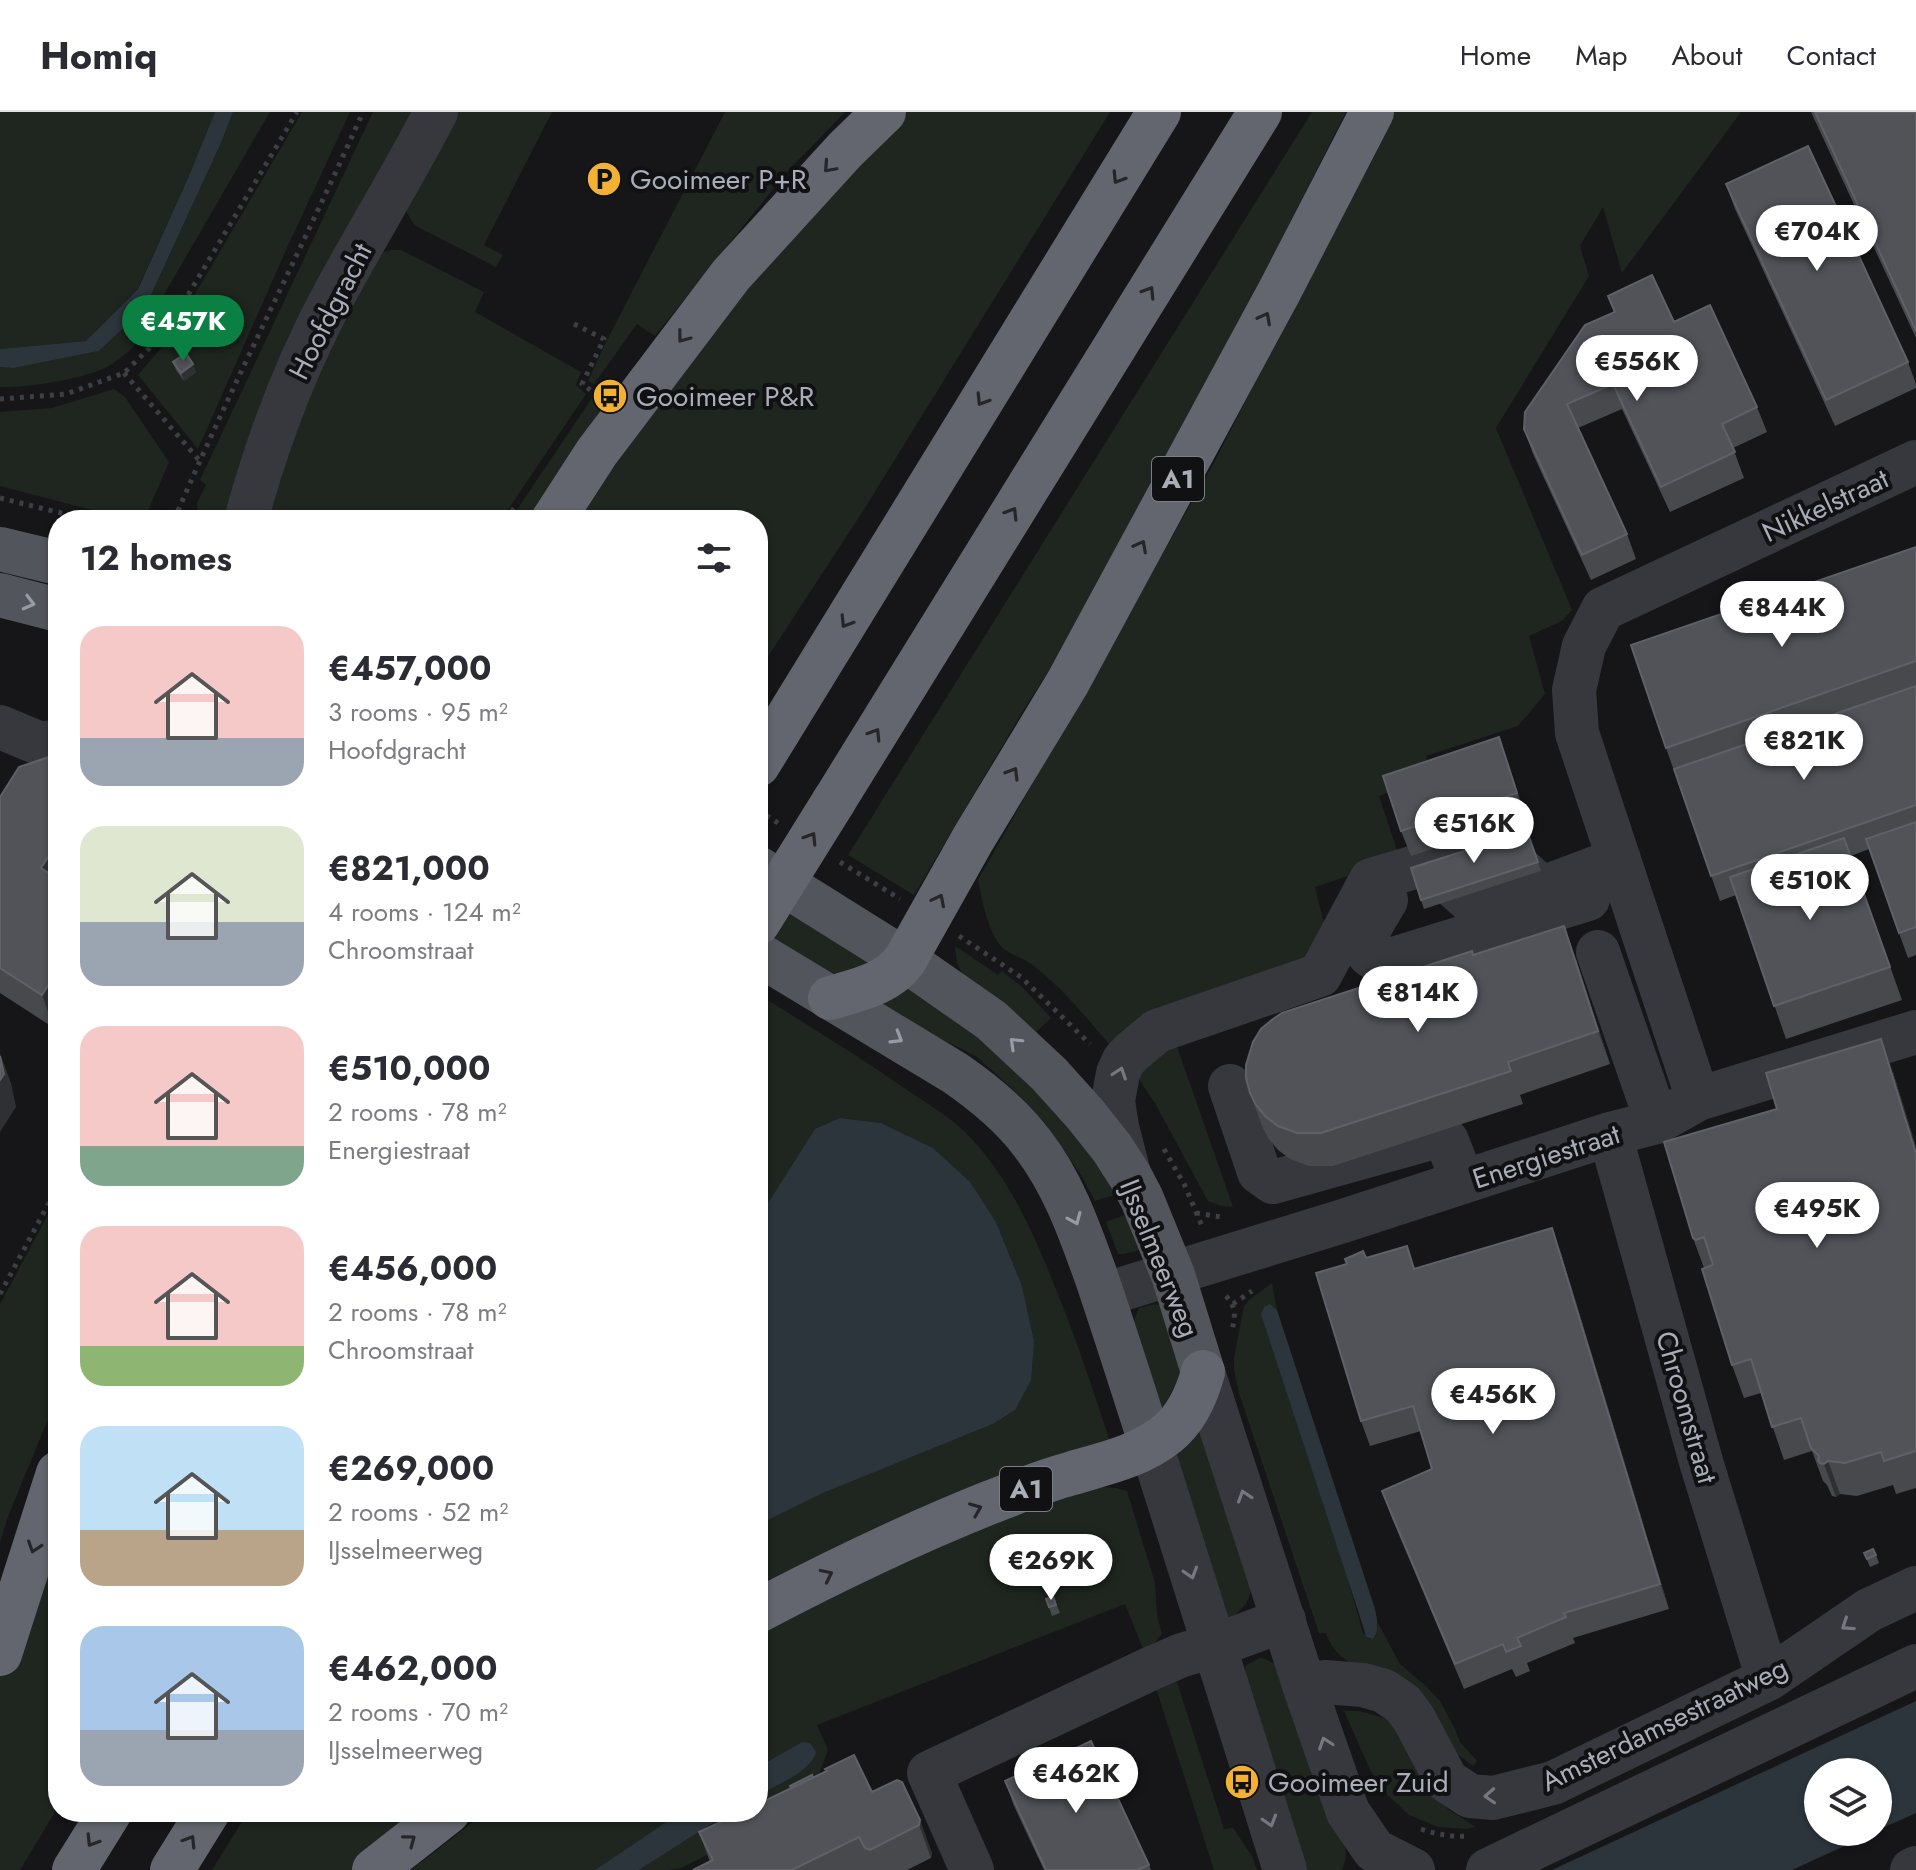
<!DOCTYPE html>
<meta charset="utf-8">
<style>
body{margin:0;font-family:Jost,sans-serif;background:#f7f7f7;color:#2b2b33;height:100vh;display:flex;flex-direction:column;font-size:30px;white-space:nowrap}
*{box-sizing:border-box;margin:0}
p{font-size:26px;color:#7c7c81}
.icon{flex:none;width:44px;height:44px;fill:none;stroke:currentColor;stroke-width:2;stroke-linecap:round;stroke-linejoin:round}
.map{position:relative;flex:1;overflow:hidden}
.details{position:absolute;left:48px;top:398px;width:720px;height:1312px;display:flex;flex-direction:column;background:#fff;border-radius:32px;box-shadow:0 2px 6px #0004}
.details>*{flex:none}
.fabs{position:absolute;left:1804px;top:1646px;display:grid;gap:16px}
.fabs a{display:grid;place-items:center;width:88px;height:88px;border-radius:50%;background:#fff;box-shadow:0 2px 6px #0004;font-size:40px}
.price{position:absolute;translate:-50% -68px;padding:0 18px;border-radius:28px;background:#fff;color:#222;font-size:26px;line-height:52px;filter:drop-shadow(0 2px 4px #0008)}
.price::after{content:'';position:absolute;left:50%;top:48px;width:24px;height:18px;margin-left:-12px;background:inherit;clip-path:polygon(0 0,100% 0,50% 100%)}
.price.current{background:#0b8043;color:#fff}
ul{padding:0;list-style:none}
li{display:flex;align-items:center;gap:24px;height:200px;padding:0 32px}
li span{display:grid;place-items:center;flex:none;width:224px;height:160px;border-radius:24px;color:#555}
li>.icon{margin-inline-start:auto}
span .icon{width:96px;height:96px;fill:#fffc;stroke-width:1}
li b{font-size:34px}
h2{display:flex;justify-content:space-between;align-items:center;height:96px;padding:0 32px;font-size:34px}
header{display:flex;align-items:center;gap:48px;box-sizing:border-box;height:112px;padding:0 40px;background:#fff;border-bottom:2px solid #e1e1e2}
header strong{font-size:38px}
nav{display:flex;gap:44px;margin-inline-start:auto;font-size:28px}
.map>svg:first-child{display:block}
</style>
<header>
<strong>Homiq</strong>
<nav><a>Home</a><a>Map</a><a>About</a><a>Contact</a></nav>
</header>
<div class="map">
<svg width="1916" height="1758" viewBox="0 0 1916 1758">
<rect width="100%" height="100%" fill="#161618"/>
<path fill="#1e261f" d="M0,0h215l-27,66 -50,110 -52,53 -86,8z
M233,0h37l-137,236c-8,6 -17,14 -26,19 -24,12 -80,21 -107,20v-20l14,1 85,-17 46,-43 76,-165z
M302,0h48l-63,136 -89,201 -60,-74 30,-35z
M373,0h40l-165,333 -25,75 -17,-2 -8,-5 -1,-10 9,-18 -6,-5z
M457,0h95l-68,133 19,10 -7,12 -82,-42 -8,-14z
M725,0h120l-60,62 -130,162 -18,-12 -43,60 -6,-3 18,-39z
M898,0h212l-247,399 -105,161v-152h-193l85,-122z
M1312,0h34l-111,219 -160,299 -49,76 -112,189 -66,-40z
M1393,0h348l-119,161 -19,-66 -23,39 9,30 -93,152 76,182 -10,11 -33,15 16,58 -27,32 -92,30 5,22 -52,18 21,63 -85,28 11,44 -16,34 -193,88c-27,-30 -53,-65 -86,-89 -8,-6 -20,-9 -27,-15 -16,-14 -22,-50 -26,-69l238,-421z
M391,138h10l83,42 -9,20 106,60 -5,13 10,9 -85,126h-237l13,-43 50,-125 53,-99z
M114,277l11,8 44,65 -25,58h-13l-131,-34v-74l52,-4z
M592,286l10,9 -64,113h-28z
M758,773l118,78 -37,13 -27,-4 -54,-33z
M955,834l43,29 4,-4 19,15 30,32 -15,14 -73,-56 -6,-13z
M912,866l82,61 130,153 -29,9 -14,-26 -36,-52 -28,-30 -40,-36 -23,-12 -64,-26 -30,-17z
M766,887c48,30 97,60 144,93 18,12 38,24 54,39 42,42 65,92 87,146 23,55 41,110 60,167l-353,153v-72l65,-32 170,-69 22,-14 19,-69 -12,-55 -26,-64 -26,-39 -37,-35 -52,-25 -41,-5 -82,101v-209z
M1173,923l60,172 -12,-1 -13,-5 -52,-96 -21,-32z
M58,1084v199l-49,119 -9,28v-238z
M1135,1099l9,38 -20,5h-6l-12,-32z
M1272,1171l5,27 -7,-6 93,329 7,6 6,-3 2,-13 22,41 27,23 13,14 15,28 5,13 17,19 -4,5c-9,-7 -19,-13 -25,-24 -8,-14 -11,-29 -22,-43l-77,-37c-11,-7 -19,-16 -23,-29h-7l-80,-240 -5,-23v-12l10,-52 5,-6z
M1155,1192l15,3 19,64 -34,54 -28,-86 12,-31z
M1202,1294l56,168 -12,30 -13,13 -14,3 -55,-171z
M1101,1375l15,1 11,3 28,92 2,32 5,19 -17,20 -20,-50 -308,121 11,25 -10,27 -23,34 -114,57 -13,2h-29l91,-58h28v-17l23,-13 21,-40 -44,25v-132l78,-41 128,-58 122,-48z
M58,1381v314l-38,63h-20v-193z
M1260,1546c17,4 26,13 34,29l51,160 1,10 -4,13h-44l-57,-176 5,-29z
M1177,1570l47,147 9,-1 19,28 5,14h-43l-59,-185z
M1344,1599h15l32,9 28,47 7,21 23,22 27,17 -10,2 -28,-2 -29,-12 -32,-30z
M248,1700h184l-72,58h-148z
M486,1700h195l-86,58h-184z"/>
<path fill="#2c353c" d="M215,0h18l-12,31 -76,165 -46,43 -85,17 -14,-1v-18l86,-8 52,-52 50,-111z
M840,1006l41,5 52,25 37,34 26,40 26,64 12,55 -3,39 -16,30 -22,14 -170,69 -65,32v-306l57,-90z
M1270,1192l7,6 98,299c2,10 5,22 -2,30l-7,-2 -3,-11 -102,-312 3,-7z
M1916,1589v112l-38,17v-58h-60v60h57l-83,38h-240z
M802,1630l8,1 6,9c-4,19 -41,34 -58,43v-28z
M681,1700h49l-91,58h-44z"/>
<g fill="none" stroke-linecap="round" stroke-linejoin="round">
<path stroke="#3d3f44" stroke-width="5" stroke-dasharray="4 6" stroke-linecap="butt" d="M574,212l30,15 -22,45 11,8 -1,2
M124,261l75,87
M0,287l66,-5 58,-21 42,-41 131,-220
M0,386l90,22
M174,408c59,-138 128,-271 189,-408
M506,408l11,-16
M758,698l20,13
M840,750l60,37
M959,824l62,41 69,67
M1164,1037l21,37 17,40
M1196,1101l25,4
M0,1182l58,-108
M1226,1184c11,12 9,20 6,35
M1233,1192l19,-13
M1421,1717c17,6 31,8 49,7"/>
<path stroke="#37383d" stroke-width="44" d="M246,408c21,-78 50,-155 89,-227 33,-61 69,-119 101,-181
M0,615l41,17 17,-3
M1428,752l49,43 51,-15
M1386,788c-11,20 -41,57 1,61l201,-62
M1598,840l59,170
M1230,974l29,86 14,10 165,-46 9,5 16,41
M1698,987l-121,-366 -3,-43 10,-44 19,-37 313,-147
M1610,1022l92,331 66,214
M1129,1062l-12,-47 -4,-26 5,-28 6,-13 9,-9 24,-20 163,-56 51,-95 122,-36 49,44 77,-29
M1103,1183l240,-74 267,-87 47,-12 41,-23 218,-67
M1203,1260l103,319 42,121 26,38 39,20
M1151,1333l134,425
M1306,1579l19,-9 38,3 21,6 19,13 11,15 33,62 23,15 23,2 60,-15 215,-104 101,-69 47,-22
M972,1758l-43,-97 223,-105 30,-13 32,-9 70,-26
M1488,1758l428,-204
M1912,1758l4,-2"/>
<path stroke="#53555c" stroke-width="44" d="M0,437l58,14
M0,483l58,15
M758,756l147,92 86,60 58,54 36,40 27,34 18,28 12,23 31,76 30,97
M758,842l197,119c29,20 56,42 77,70 31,40 47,86 64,133 19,56 37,113 55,169"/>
<path stroke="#63666e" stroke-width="44" d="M553,408l44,-68 134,-177 114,-125 39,-38
M758,653l401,-653
M834,689l426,-689
M830,886c27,-8 58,-14 75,-38l68,-121 95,-157 211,-390 93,-180
M758,1499c76,-40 153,-77 233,-109 24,-9 49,-20 75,-27 35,-11 71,-17 101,-41 19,-15 30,-40 36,-62
M0,1542l58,-181
M74,1758l36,-58
M172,1758l36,-58
M374,1758l74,-58"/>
<path stroke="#63666e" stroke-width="44" d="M758,811l76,-122"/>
</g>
<path fill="#47494d" d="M1811,0h105v226z
M1726,72l182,178 8,22v4l-81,38 -100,-217z
M1608,184l66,26 83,85 10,25 -34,16 11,30 -74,34 -48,-103 -44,19 49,106 9,25 -45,21 -58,-126 -9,-25 90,-117z
M173,250l23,10 -12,9 -8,-11z
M1916,435v408l-8,3 -39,-109 -18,7 51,144 -116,39 -50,-144 -16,6 -54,-153z
M58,642v268l-4,6 -54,-35v-196z
M1508,651l18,55 -115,38 -10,-25z
M1527,719l14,40 -117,38 -3,-9z
M1474,843l102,4 34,105 -90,31 3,9 -190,62h-24l-19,-7 -12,-9 -10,-12 -6,-12 -12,-33z
M1893,960l23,75v341l-20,6 -3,-9 -36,11 -17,-2 -4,3 -4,-1 -5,-11 -4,-4 -11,-30 -28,9 -23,-67 -17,5 -12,-33 -28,-97 -11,-30 84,-129z
M1561,1141l108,356 -96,29 2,5 -48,20 3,8 -14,6 -4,-8 -48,20 -73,-173 -9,-25 50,-22 -11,-38 -51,15 -9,-25 55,-152z
M1864,1441l12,2 3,8 -9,4z
M1053,1484l7,17 -8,3 -6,-17z
M1005,1669l144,84 2,5h-107l-30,-64z
M902,1670l30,71 -1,5 -24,12h-214l17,-8 -11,-30 173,-40z"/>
<path fill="#2f3033" d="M193,252l3,8 -12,9 -3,-8z
M1499,625l9,26 18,55 -9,-25z
M58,730v52l-17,-26z
M58,792v29l-7,-18z
M1564,814l12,33 34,105 -12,-33z
M58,858v52l-4,6 -12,-33z
M1881,927l12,33 23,75v7z
M0,941l11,30 5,24 -16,25z
M1552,1116l9,25 108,356 -9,-25z
M1828,1349l12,33 -4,3 -12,-33z
M920,1708l12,33 -1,5 -12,-33z"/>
<path fill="#525359" stroke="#5f6168" stroke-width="2" d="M1815,0h101v219z
M1808,34l100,216 -82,38 -100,-216z
M1652,163l22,47 36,-17 47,102 -35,17 13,28 -74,35 -48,-103 -46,20 60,130 -45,21 -58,-126 1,-17 60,-87 30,-13 -7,-16z
M186,241l7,11 -12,9 -8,-11z
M1916,435v114l-250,87 -35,-103z
M1916,574v119l-205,71 -37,-107z
M1499,625l18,56 -116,38 -18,-55z
M58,642v88l-17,26 17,11v25l-7,11 7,4v51l-16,25 -42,-27v-171l19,-30z
M1916,710v105l-17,6 -33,-94z
M1527,719l11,31 -117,38 -10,-32z
M1844,726l46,129 -116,39 -44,-129z
M1564,814l34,105 -90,31 3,9 -190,62h-24l-19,-7 -12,-9 -10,-12 -6,-12 -4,-15v-13l7,-23 8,-13 12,-10 9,-6 190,-62 1,4z
M1881,927l35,115v297l-32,10 -3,-9 -36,11 -17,-2 -4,3 -4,-1 -2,-3 1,-4 -8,-8 -10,-30 -29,9 -21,-68 -19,6 -30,-96 11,-4 -9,-28 -8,3 -3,-2 -29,-96 113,-33 -11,-36z
M0,944l4,18 -4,6z
M1552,1116l108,356 -96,29 2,4 -49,21 4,8 -15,6 -3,-8 -48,20 -73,-173 50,-22 -19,-63 -52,15 -45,-148 31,-9 -2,-5 18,-8 3,7 41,-12 7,23z
M1873,1437l3,6 -9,4 -3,-6z
M1053,1484l3,9 -7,2 -3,-8z
M1091,1629l58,124 -12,5h-91l-41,-89z
M854,1643l18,37 25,-12 5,2 18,38 -1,5 -49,25 -5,-2 -6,-11 -67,33h-99l20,-10 -14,-28 43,-20h16v-8l69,-33 -2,-2z
M812,1663l1,3 -22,10 -1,-2z"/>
<defs><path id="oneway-chevron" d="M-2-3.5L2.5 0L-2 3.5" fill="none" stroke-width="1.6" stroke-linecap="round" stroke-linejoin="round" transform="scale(2)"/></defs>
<g stroke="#26262a">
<use href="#oneway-chevron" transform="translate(829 55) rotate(132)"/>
<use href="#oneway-chevron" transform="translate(1118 66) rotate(122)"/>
<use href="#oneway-chevron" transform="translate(1149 180) rotate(-58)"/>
<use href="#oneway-chevron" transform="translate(1265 206) rotate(-62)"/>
<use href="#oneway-chevron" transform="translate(683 225) rotate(127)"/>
<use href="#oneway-chevron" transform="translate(982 288) rotate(122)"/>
<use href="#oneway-chevron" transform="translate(1012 401) rotate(-58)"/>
<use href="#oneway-chevron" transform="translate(1141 434) rotate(-62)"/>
<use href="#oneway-chevron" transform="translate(846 510) rotate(122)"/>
<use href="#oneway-chevron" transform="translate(875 622) rotate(-58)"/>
<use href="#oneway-chevron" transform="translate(1013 661) rotate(-59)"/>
<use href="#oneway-chevron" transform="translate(811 726) rotate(-58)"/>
<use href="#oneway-chevron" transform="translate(939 788) rotate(-63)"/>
<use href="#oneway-chevron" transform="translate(976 1397) rotate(-22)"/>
<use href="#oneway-chevron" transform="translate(34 1435) rotate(108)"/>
<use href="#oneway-chevron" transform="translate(827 1463) rotate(-26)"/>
<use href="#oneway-chevron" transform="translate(410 1728) rotate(-37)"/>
<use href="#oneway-chevron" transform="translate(92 1729) rotate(122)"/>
<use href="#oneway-chevron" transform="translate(190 1729) rotate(-58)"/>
</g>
<g stroke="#979ba6">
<use href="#oneway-chevron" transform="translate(29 491) rotate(15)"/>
<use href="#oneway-chevron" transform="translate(897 926) rotate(31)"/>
<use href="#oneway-chevron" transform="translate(1015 931) rotate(-136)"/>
<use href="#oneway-chevron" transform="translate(1075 1107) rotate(67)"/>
</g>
<g stroke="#757881">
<use href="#oneway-chevron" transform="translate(1120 961) rotate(-71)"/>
<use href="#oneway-chevron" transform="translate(1244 1384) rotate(-108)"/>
<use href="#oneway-chevron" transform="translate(1191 1461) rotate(73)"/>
<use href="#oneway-chevron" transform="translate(1847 1513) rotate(146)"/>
<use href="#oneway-chevron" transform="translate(1325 1631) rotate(-109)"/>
<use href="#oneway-chevron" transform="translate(1490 1684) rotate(177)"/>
<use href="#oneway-chevron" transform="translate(1270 1709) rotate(73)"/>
</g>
<defs>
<g id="parking-disc" transform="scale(1.8)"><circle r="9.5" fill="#f2b134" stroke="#111113"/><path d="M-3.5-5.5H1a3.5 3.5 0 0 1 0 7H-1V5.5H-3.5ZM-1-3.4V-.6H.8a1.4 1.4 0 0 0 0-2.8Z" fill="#111"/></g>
<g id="bus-disc" transform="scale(1.8)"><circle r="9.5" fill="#f2b134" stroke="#111113"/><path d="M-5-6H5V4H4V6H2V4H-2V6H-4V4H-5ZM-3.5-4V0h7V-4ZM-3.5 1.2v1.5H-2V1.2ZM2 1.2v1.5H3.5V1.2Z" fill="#111"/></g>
</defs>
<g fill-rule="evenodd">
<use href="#parking-disc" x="604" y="67"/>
<use href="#bus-disc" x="610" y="284"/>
<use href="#bus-disc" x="1242" y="1670"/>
</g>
<g text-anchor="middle" stroke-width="8" stroke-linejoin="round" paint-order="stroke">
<g fill="#111113" stroke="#7b7e86" stroke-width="2">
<rect x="1152" y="345" width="52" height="44" rx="6"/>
<rect x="1000" y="1355" width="52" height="44" rx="6"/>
</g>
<g font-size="26" font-weight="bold" fill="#a8adb8">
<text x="1178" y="376">A1</text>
<text x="1026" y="1386">A1</text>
</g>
<g font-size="28" fill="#a8adb8" stroke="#111113" text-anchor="start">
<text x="630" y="77">Gooimeer P+R</text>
<text x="636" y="294">Gooimeer P&amp;R</text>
<text x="1268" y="1680">Gooimeer Zuid</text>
</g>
<g font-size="28" fill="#a8adb8" stroke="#111113">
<text transform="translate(330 199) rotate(-63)" y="10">Hoofdgracht</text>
<text transform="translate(1825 393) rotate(-25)" y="10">Nikkelstraat</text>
<text transform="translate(1546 1044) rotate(-18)" y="10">Energiestraat</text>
<text transform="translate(1160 1146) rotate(68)" y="10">IJsselmeerweg</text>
<text transform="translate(1687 1295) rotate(74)" y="10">Chroomstraat</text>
<text transform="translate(1664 1612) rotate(-26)" y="10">Amsterdamsestraatweg</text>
</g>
</g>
</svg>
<div class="fabs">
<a><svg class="icon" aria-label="layers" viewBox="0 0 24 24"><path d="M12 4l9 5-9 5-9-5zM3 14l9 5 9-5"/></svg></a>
</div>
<b class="price" style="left:1817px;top:161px">€704K</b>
<b class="price current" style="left:183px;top:251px">€457K</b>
<b class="price" style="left:1637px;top:291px">€556K</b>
<b class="price" style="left:1782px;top:537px">€844K</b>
<b class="price" style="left:1804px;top:670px">€821K</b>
<b class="price" style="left:1474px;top:753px">€516K</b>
<b class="price" style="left:1810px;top:810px">€510K</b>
<b class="price" style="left:1418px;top:922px">€814K</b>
<b class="price" style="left:1817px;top:1138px">€495K</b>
<b class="price" style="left:1493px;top:1324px">€456K</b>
<b class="price" style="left:1051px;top:1490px">€269K</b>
<b class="price" style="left:1076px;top:1703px">€462K</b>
<section class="details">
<h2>12 homes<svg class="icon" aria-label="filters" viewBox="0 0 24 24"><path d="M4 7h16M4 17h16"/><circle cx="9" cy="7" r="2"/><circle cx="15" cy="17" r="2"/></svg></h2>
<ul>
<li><span style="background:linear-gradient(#f6c9c9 70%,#9aa5b1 0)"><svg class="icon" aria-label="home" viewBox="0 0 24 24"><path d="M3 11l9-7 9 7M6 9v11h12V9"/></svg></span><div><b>€457,000</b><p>3 rooms · 95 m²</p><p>Hoofdgracht</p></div></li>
<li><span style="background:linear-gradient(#dfe7d0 60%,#9aa5b1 0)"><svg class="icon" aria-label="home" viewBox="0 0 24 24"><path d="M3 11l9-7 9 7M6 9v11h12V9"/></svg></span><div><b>€821,000</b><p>4 rooms · 124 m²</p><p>Chroomstraat</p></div></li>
<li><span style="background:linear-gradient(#f6c9c9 75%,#7fa58c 0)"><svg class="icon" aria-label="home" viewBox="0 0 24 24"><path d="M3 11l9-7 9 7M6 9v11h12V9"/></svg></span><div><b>€510,000</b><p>2 rooms · 78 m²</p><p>Energiestraat</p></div></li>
<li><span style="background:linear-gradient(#f6c9c9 75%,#8fb573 0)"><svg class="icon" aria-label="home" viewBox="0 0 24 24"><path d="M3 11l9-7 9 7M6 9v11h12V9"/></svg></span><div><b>€456,000</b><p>2 rooms · 78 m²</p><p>Chroomstraat</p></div></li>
<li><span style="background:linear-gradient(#bfe0f5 65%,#b9a48a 0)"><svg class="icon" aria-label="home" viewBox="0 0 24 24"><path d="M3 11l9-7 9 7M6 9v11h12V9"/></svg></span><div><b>€269,000</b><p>2 rooms · 52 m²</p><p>IJsselmeerweg</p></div></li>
<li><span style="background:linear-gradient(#a9c7e8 65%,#9aa5b1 0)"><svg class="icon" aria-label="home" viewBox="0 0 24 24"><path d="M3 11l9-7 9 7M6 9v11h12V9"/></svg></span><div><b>€462,000</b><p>2 rooms · 70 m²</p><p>IJsselmeerweg</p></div></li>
</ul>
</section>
</div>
